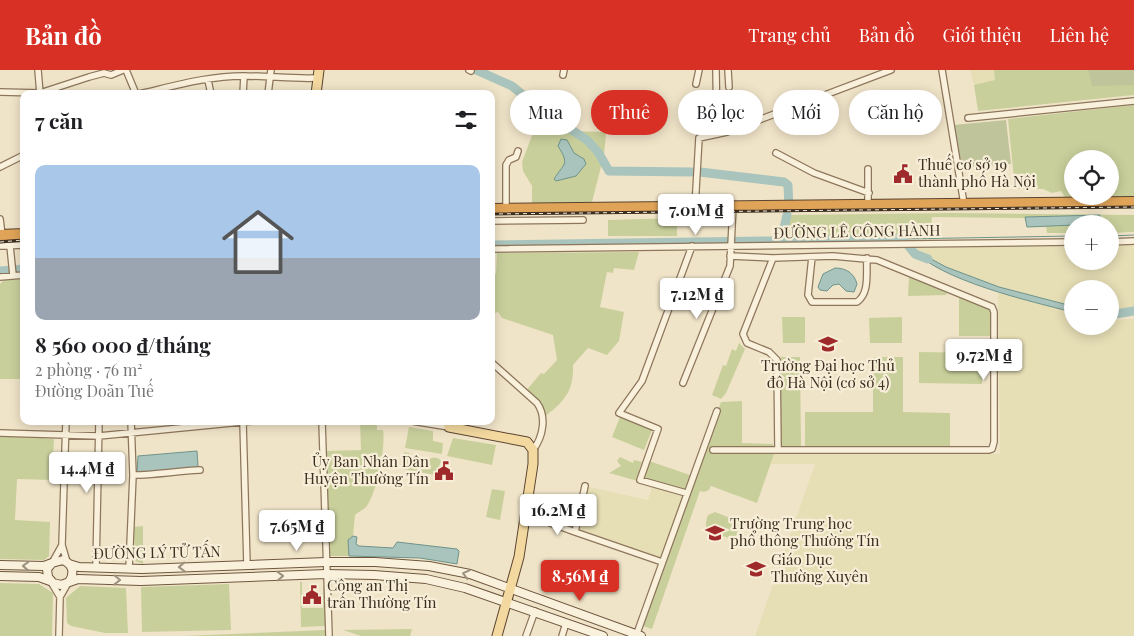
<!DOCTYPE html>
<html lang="vi">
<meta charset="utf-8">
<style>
body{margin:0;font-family:"Playfair Display",serif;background:#f2f2f2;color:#202124;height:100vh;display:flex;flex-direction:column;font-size:19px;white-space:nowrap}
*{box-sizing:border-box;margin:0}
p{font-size:16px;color:#757577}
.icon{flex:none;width:28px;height:28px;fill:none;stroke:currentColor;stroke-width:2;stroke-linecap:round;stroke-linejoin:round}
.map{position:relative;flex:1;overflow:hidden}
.panel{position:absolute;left:20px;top:20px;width:475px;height:335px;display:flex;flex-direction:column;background:#fff;border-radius:10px;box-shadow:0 2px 12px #0003}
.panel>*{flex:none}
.top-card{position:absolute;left:510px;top:20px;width:475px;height:45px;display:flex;gap:10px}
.controls{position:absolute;left:1064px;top:80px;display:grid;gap:10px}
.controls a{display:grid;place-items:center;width:55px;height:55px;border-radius:50%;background:#fff;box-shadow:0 2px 12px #0003;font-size:25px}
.price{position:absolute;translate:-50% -42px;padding:0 11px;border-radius:5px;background:#fff;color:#222;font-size:16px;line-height:32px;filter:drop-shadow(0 1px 2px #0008)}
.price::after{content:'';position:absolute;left:50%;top:30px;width:15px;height:11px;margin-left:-8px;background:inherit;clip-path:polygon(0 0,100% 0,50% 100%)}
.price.selected{background:#d93025;color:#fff}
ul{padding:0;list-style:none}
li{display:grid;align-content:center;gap:10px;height:265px;padding:0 15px}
li span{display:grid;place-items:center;height:155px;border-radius:10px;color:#555}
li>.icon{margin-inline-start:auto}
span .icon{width:90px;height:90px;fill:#fffc;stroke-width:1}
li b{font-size:21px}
h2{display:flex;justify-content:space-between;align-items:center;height:60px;padding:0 15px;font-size:21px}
.tag{padding:0 18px;border-radius:22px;background:#fff;box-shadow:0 2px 12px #0003;font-size:18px;line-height:45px}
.tag.selected{background:#d93025;color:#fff}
header{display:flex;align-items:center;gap:30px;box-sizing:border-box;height:70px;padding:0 25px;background:#d93025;color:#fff}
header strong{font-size:24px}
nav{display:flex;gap:28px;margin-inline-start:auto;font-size:18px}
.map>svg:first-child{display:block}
</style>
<header>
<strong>Bản đồ</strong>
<nav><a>Trang chủ</a><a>Bản đồ</a><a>Giới thiệu</a><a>Liên hệ</a></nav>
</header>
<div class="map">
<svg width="1134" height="566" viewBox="0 0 1134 566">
<rect width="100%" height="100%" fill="#f0e4c8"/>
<path fill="#e6deb5" d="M970,0h24l1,10 -21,5z
M1134,175v67l-24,1v-24h-38v17l-73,-19 -53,-20 -22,-11 -9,-8 157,-2v15h38v-15z
M998,222l74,20v14h38v-6l24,-1v317h-379l60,-172h-44l3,-10h226z
M653,414l36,10 -24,66 -90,-32 10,-42 63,14z"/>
<path fill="#c9cf9b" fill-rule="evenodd" d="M994,0h140v25l-156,16 -4,-26 21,-5z
M1134,35v93l-68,1 -5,-8 -9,2 -9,-4h-28l-7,-70zM1072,89h38v37h-38z
M534,60l71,2 1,2 -2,21 -12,47 -60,2v-18l-9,-15 -1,-9z
M953,143l181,2v17l-24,1v-9h-38v9h-25l-1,-8 -19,2 -2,-9 -93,-1 -2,18 -146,4v-24z
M677,148v18h-69v-16z
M639,182l-5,18 -20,-2 -1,5 -6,-1 -7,35 24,5 -5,29 -12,14 -19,-7 -15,17c1,26 -9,37 -29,52l-19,-25 16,-19 3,1 13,-14 -4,-25 -51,-17 -4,-6 -7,2v-40h5l1,-21z
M909,205l38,18 -1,2 -38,1z
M24,209v100h-24v-95l4,-4z
M959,226l34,15v25h-34z
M782,247h23v26h-22z
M902,247v26h-32l-1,-25z
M739,273l6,6 -19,44 -5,6 -9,-4 11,-30 3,1 6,-17 4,2z
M919,282l63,1v31l-63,-1z
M781,287h19l1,90h-20z
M873,287h30v55l47,1v33h-145v-34h68z
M742,331v42l31,1 1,10 -17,49 -46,-17 -2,4 -5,2 -4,-1 -48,138 -9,-3 78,-224z
M620,347l32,13 -8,20 -32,-13z
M360,351h15l2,1v8h6c3,16 -6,62 -16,76 -2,3 -9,6 -12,9l-2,21 -5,4 1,16h-20l-3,-105 35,-1z
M409,357l24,4v10l10,2 -1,11 -37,-6z
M0,365l54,4 -2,41 -35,-1 -2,41 35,2 -1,34 -5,4 -44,-1z
M453,368l43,7 -4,20 -45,-9z
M404,382l5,1 6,9 5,2c8,-3 14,-11 21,-3l-3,8 3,7 -39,-7z
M620,387l13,6 1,-3 8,2 -3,8 3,2 -4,9 -29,-8 12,-7 -4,-5z
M649,391l41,14 -6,15 -37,-10 -3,-4z
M492,419l13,2 -5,29 -14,-3z
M715,442l23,9 1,8 -3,7 -7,2 -20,-6c-5,-6 -3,-11 -1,-17z
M143,456v38l-8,-3 -1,-34z
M300,512h2v26h21v-22h2v40l-24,1z
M0,513l39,1 14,9 -1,43h-52z
M229,514l2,46 -89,2 -1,-45z
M80,516l46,2 2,45h-23l-34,-7 -4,-3 -1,-25z
M412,559l-2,7h-49l-18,-6z
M325,560v6h-142z"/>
<path fill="#bfc49a" d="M1088,0h46v15l-42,1z
M1006,50l5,44 -49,4 -8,-43z"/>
<path fill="#a9c4bc" stroke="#6f938a" d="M561,69l6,1 7,13 10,6 2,5 -10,12 -20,5 -2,-2c10,-16 16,-14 4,-33z
M1100,145l-1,9 -72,3 -2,-10z
M911,178l35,19 53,20 73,19v6c-42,-11 -132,-31 -161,-64z
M835,198c11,0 19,5 22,16l-3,8 -8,-1 -7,-7 -6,1 -6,6 -7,-1 -2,-3 5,-13z
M197,381l1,16 -61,7 1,-18z
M353,466l4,1 -1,7 3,2 34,2 4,-6 60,7 2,2 -2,13 -37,-6 -71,-2 -1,-16z"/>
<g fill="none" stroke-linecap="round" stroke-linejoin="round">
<path stroke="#6f938a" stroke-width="1" d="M1110,166l24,-1
M903,169l169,-3"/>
<path stroke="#a9c4bc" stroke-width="9" d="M476,0l36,16 28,23 47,31 11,12 11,19 83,1
M700,102l84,10 4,3 1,23
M781,171l6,-26
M491,175l412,-6 12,15 13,5
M0,201l24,-2
M1110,245l24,-4"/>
<g stroke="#8d765c" stroke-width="8">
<path id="street" d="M38,0l2,24
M126,0l10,24
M469,0l2,1
M716,0l1,64
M728,0l1,17
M942,0l22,134
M563,5l1,-5
M208,10l3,14
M696,14l3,-14
M0,22l40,1 49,-16 15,-4 7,2 12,-5
M139,24c35,-8 72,-19 108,-18 23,0 46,3 70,2
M243,24l1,-18
M268,24l3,-24
M968,48l166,-17
M776,83l38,20 55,20
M0,97l24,-12
M868,99v36
M695,137l4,-69 28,-6 164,-62
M506,138v-43l3,-5 7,-3 2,-6
M0,149l2,16
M491,151l92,-1
M1110,172l24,-1
M0,176l24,-1
M10,176l3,29
M491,179l581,-7
M812,187l-4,38 4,7h45c13,-9 9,-29 10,-44
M773,188l-30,76 4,9 22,9 8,8 1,90
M0,207l24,-2
M491,292l46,41c10,14 6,34 -4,47
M683,313l47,-117 3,-60
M66,351l-4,124 5,17
M322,351l7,215
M412,351l37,6
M243,352l4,143
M0,363l99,3 153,-15
M713,380h276l3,-1 2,-7v-130l-2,-5 -115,-47 -44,-4 -60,2 -43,-2
M133,405c22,0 44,-4 67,-5
M585,416l-10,46 87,30
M686,423l-46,-13 18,-51 -39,-16 23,-32 50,-135
M526,444l49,18
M52,493l10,-18
M96,498l3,-147
M129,499l4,-94 -2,-54
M51,512l9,15
M59,566l1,-39 8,-14
M526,566l9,-25
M562,566l4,-13
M636,566l81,-225"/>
</g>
<g stroke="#6f573f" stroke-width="10">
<path id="secondary" d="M69,494l10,3 63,2 184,-7h49l54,4 41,8 171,62
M0,495l44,1 8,-3
M0,506l39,1 11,4
M69,512c6,-9 4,-18 -6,-22l-11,3 -5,6 1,8 5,6 8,2 17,-6 63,2 185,-7 48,1 52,4 39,9 138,48"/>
</g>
<g stroke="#5b4430" stroke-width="11">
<path id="primary" d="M316,24l3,-24
M448,351l1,6 78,15 6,8v14l-14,93 -22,79"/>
</g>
<g stroke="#5b4430" stroke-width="12">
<path id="highway" d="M491,139l643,-7
M0,165l24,-1"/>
</g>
<use href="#street" stroke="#faf1dc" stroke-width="5.5"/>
<use href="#secondary" stroke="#faf1dc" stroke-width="8"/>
<use href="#primary" stroke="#f3d9a0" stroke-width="9"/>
<use href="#highway" stroke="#e0a458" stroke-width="10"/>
<g stroke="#3d2e20" stroke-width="3">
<path id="rail" d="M491,144l643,-7
M0,172l24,-2"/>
</g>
<use href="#rail" stroke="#f7eed8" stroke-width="1" stroke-dasharray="4" stroke-linecap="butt"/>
</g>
<defs><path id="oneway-chevron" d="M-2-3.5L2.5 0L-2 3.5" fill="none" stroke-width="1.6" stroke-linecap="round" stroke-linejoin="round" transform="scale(1.25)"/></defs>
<g stroke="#9c907e">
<use href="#oneway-chevron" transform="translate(26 496) rotate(-178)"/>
<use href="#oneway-chevron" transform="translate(182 497) rotate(178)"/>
<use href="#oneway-chevron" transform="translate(466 504) rotate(-165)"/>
<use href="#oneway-chevron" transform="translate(280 506) rotate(-2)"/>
<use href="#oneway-chevron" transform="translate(117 510) rotate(1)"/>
</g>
<defs>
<g id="civic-bare" transform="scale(1.5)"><path d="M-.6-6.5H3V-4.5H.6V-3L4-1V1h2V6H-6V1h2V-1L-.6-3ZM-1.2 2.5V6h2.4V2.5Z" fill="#9e2a2b" stroke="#f7eed8" stroke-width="2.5" paint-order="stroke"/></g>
<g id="university-bare" transform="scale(1.5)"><path d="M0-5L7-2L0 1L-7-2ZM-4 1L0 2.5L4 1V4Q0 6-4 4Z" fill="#9e2a2b" stroke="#f7eed8" stroke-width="2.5" paint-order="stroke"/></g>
<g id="school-bare" transform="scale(1.5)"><path d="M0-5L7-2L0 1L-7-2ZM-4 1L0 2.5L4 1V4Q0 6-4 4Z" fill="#9e2a2b" stroke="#f7eed8" stroke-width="2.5" paint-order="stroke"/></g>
</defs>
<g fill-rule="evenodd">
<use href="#civic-bare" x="903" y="104"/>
<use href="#university-bare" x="828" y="274"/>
<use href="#civic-bare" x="444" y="401"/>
<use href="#school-bare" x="715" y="463"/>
<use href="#school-bare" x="756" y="499"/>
<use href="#civic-bare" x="312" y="525"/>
</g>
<g text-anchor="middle" stroke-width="4.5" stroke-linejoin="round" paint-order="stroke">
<g font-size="15" fill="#3d2e20" stroke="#f7eed8" text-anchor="start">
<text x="918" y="100">Thuế cơ sở 19<tspan x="918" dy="17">thành phố Hà Nội</tspan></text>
<text x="828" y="301" text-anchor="middle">Trường Đại học Thủ<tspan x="828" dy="17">đô Hà Nội (cơ sở 4)</tspan></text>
<text x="429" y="397" text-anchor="end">Ủy Ban Nhân Dân<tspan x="429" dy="17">Huyện Thường Tín</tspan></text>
<text x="730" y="459">Trường Trung học<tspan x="730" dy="17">phổ thông Thường Tín</tspan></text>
<text x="771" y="495">Giáo Dục<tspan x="771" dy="17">Thường Xuyên</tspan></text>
<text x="327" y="521">Công an Thị<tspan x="327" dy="17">trấn Thường Tín</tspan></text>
</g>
<g font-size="15" fill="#3d2e20" stroke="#f7eed8">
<text transform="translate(857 162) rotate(-1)" y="5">ĐƯỜNG LÊ CÔNG HÀNH</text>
<text transform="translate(157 483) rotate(-1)" y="5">ĐƯỜNG LÝ TỬ TẤN</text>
</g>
</g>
</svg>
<div class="controls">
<a><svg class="icon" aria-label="locate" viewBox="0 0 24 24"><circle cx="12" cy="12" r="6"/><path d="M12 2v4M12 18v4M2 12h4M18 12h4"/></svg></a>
<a>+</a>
<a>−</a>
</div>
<b class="price" style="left:696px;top:166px">7.01M ₫</b>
<b class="price" style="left:697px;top:250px">7.12M ₫</b>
<b class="price" style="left:984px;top:311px">9.72M ₫</b>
<b class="price" style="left:87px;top:424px">14.4M ₫</b>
<b class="price" style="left:558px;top:466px">16.2M ₫</b>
<b class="price" style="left:297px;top:482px">7.65M ₫</b>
<b class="price selected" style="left:580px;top:532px">8.56M ₫</b>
<div class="top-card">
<a class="tag">Mua</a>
<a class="tag selected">Thuê</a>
<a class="tag">Bộ lọc</a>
<a class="tag">Mới</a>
<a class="tag">Căn hộ</a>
</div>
<section class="panel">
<h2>7 căn<svg class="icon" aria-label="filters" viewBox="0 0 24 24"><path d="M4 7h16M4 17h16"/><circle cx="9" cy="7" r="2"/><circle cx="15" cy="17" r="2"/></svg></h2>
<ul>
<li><span style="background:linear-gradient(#a9c7e8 60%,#9aa5b1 0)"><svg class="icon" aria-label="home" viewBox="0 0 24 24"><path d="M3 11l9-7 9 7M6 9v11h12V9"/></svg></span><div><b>8 560 000 ₫/tháng</b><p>2 phòng · 76 m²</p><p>Đường Doãn Tuế</p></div></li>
</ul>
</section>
</div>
